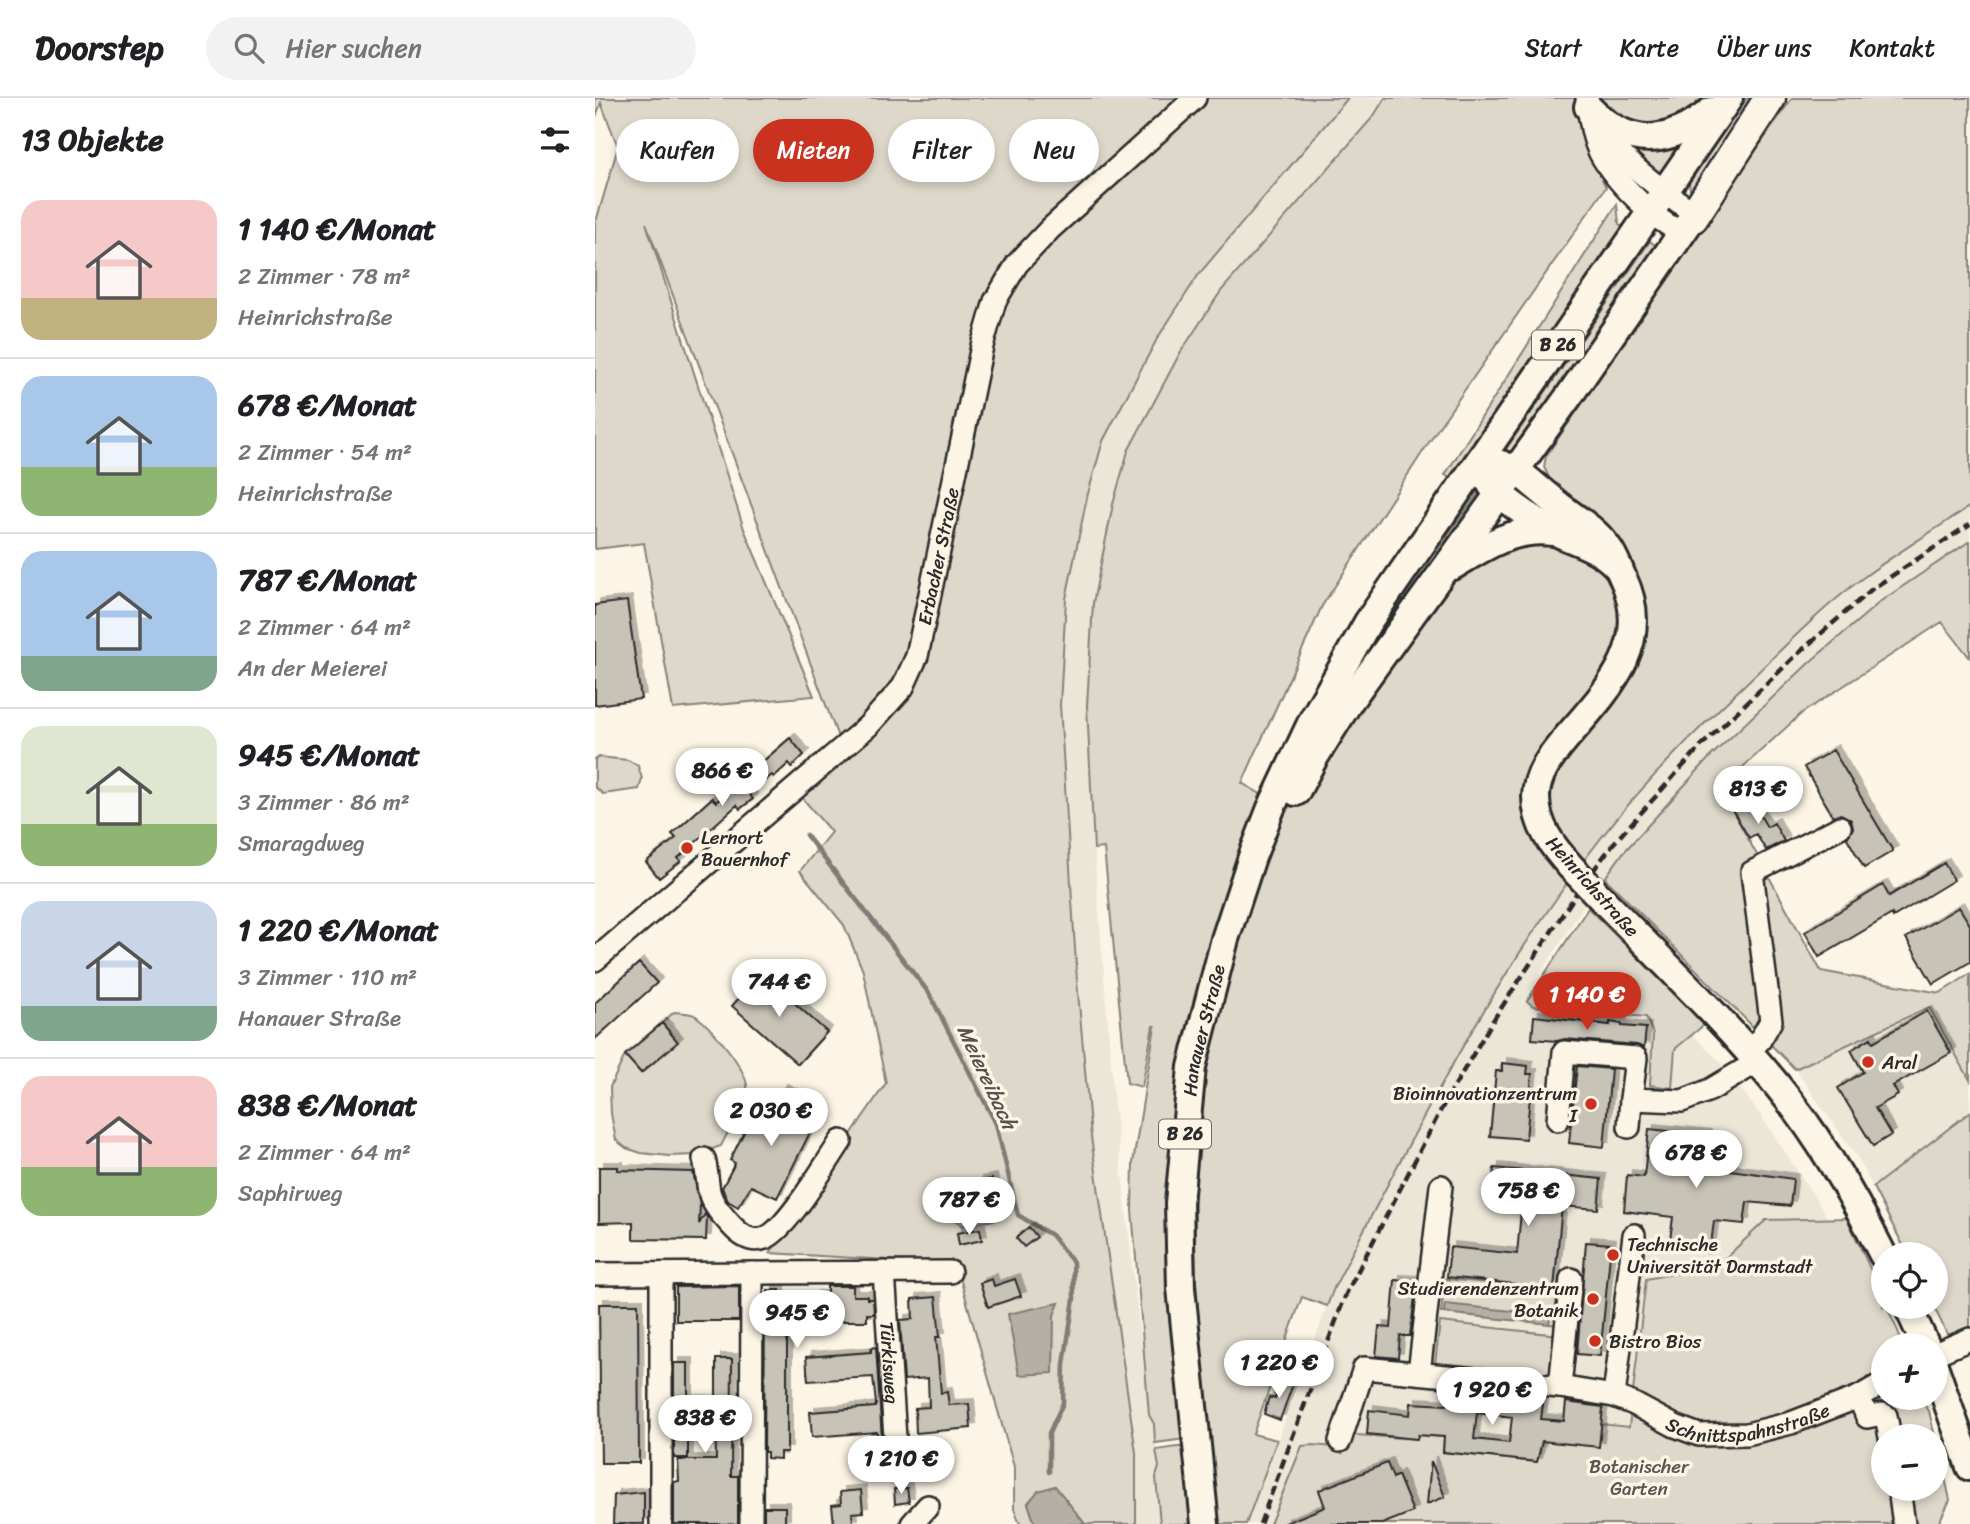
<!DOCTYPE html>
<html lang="de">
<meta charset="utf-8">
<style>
body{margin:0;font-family:Sriracha,sans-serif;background:#f2f2f2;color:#202124;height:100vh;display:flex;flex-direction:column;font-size:26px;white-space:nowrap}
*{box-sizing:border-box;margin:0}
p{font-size:23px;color:#757577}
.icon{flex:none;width:38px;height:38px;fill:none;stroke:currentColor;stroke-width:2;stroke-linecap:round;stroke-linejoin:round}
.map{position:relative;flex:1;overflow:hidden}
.drawer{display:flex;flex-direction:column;background:#fff;width:595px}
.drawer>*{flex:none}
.top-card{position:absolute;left:21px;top:21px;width:665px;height:63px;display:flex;gap:14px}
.buttons{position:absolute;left:1276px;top:1144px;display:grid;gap:14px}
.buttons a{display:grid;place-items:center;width:77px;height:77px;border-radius:50%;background:#fff;box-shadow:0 4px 10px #0003;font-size:35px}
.price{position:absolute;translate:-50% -60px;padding:0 16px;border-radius:24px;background:#fff;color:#222;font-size:23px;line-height:46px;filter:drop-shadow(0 2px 4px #0008)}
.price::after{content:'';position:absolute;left:50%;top:42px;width:21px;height:16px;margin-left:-10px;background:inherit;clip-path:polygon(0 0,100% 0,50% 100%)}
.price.on{background:#c8321e;color:#fff}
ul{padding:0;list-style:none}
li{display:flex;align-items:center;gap:21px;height:175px;padding:0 21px}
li+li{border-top:2px solid #e0e0e0}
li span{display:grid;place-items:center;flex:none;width:196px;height:140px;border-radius:21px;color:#555}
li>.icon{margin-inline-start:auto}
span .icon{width:84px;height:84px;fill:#fffc;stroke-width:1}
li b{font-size:30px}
h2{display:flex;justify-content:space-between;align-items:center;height:84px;padding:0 21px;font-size:30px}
.chip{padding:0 24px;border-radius:32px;background:#fff;box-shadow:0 4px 10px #0003;font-size:24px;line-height:63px}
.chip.on{background:#c8321e;color:#fff}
header{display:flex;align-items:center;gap:42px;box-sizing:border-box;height:98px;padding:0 35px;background:#fff;border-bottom:2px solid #e0e0e0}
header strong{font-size:33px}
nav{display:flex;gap:38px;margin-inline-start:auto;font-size:24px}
.search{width:490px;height:63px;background:#f2f2f2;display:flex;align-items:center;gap:18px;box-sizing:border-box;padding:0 24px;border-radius:38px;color:#757577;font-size:26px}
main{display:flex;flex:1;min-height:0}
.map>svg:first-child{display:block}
</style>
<header>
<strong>Doorstep</strong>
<div class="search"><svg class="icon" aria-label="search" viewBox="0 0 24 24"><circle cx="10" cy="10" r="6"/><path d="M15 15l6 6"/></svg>Hier suchen</div>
<nav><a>Start</a><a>Karte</a><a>Über uns</a><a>Kontakt</a></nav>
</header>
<main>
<section class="drawer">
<h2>13 Objekte<svg class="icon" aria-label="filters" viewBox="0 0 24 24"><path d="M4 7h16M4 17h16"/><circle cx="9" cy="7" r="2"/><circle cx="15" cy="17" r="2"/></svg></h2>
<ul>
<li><span style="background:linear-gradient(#f6c9c9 70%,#c2b280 0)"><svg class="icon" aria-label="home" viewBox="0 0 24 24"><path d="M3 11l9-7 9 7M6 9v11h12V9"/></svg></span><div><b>1 140 €/Monat</b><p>2 Zimmer · 78 m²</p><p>Heinrichstraße</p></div></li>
<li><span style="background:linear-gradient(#a9c7e8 65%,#8fb573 0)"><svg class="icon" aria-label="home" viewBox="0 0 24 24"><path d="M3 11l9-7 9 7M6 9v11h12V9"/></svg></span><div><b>678 €/Monat</b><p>2 Zimmer · 54 m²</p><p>Heinrichstraße</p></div></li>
<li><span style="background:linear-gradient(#a9c7e8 75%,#7fa58c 0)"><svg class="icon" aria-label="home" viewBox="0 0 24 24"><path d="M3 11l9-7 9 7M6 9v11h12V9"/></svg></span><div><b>787 €/Monat</b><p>2 Zimmer · 64 m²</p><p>An der Meierei</p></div></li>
<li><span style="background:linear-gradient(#dfe7d0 70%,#8fb573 0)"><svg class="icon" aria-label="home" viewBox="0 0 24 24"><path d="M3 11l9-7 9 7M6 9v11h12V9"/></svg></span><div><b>945 €/Monat</b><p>3 Zimmer · 86 m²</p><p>Smaragdweg</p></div></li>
<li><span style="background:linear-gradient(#c9d6e8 75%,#7fa58c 0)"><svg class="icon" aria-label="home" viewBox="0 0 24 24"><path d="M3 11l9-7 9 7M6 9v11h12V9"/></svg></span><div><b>1 220 €/Monat</b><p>3 Zimmer · 110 m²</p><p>Hanauer Straße</p></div></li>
<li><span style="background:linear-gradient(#f6c9c9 65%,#8fb573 0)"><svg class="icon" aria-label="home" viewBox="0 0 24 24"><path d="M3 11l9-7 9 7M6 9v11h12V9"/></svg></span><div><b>838 €/Monat</b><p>2 Zimmer · 64 m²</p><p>Saphirweg</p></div></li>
</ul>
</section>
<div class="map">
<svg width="1375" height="1426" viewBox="0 0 1375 1426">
<defs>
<filter id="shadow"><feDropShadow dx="5" dy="-5" stdDeviation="0" flood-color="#0004"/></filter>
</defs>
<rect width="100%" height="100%" fill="#fcf5e5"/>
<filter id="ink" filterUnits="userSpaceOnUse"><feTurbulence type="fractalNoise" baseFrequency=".0143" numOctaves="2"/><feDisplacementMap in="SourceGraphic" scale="14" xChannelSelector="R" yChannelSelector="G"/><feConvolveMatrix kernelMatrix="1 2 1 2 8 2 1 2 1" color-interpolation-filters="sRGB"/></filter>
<g filter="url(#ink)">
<path fill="#ece6d7" d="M753,0h37l-12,19 -152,174 -128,312 -6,102 7,144 20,254 35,312 5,9 5,43 -3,10 4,47h-24v-71l-45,-316 -14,-156 -17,-276 6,-106 21,-102 16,-56 54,-102 42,-65z
M1375,408v35l-89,60 -71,61 -99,94 -45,50 -43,47 -39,52 -65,103 62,-86 140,141 38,50 65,98 65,135h-6l-461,178h-176l88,-236 98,-191 49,-82 86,-132 36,-48 89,-100 99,-95 72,-63z
M1335,909l40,73v32l-97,75 -14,-27 -64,-91z"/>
<path fill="#ded8ca" stroke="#84827a" stroke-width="2" d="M0,0h753l-149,176 -42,65 -54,102 -16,56 -21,102 -6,106 17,276 14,156 45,316v71h-51l-30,-38 -27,17 7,21h-15l-6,-15v-42l-58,-203 -186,-11 116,-170 -23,-112 -19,-46 -44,-54 31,-39 -31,-37 45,-39 -199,-533 98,306 70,167 -141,13 -29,-166 -49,6v-324l23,-78 -17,-44 -6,16z
M790,0h194l11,57 16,32 -167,240 -117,179 -80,177 27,16 -72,204 -12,436 -30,4 -1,-19 -5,-9 -17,-205 1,-47 22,-137h-2l-11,61 -15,-4 -23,-235 -10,1 -7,-144 6,-102 20,-99 15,-53 52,-98 41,-62 152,-174z
M1004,0h105l-13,17 -50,16 -36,-24z
M1152,0h12l-64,91h-5l-1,-6z
M1197,0h178v408c-35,24 -72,46 -106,71 -38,28 -72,62 -106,95 -55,52 -110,106 -157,166 -108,138 -187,295 -267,450l-7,18 -25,-9 -49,137 24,6 -31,84h-27c-16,-149 -37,-300 -14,-450 7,-44 24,-95 35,-139l-7,-20 81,-157 144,-187 83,-34 11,-53 -8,-17 2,-11z
M1021,38l70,1 -28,40z
M1022,106l2,20 11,8 -174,250 -11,-7z
M1055,143l5,4v3l-141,205 -4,2 -4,-6z
M883,395l5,4 -191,276 67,-116z
M1375,443v117l-28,-36 -140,91 -82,75 101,183 119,22 30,-19v106l-41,-73 -134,62 -190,-191 18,-25 88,-97 99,-94 71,-61z
M3,659l30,3 10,6 4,13 -3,10 -36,5 -8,-7v-28z
M993,810l117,116 -30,25 -3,39 -22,-3 3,-51 -7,-17 -113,-11 -6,-5z
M79,914c7,1 16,0 22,4 16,12 55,56 51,76 -2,13 -20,41 -26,54l-26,9 -26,1 -28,-3 -15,-5 -10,-8 -5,-26 -1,-27 15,-32 16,18 36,-31 -15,-19z
M1375,1014v246l-5,-15 -18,-9 -13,-27 1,-52h-27l-35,-68z
M1252,1120l36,79v10h4l11,24 4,15h-19v52h36l10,13 6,26h-52v52h52l1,-52 14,63 -12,24h-668l32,-78 11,-1 32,3 5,-16 6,3 60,4 2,-4 26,2 -1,15 94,10 5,-21 57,6 2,-23 28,3 17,-148 72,-14 48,-45z
M850,1181l118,11 -3,35 -11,-1 1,-9 -105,-10 -1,8h-3z
M845,1224l118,13 -5,44 -118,-15z
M590,1348l7,78h-32l-4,-47 3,-10 -3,-17z"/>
<path fill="#b4b0a5" stroke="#7d7b74" stroke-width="2" d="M375,1087l7,15 19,-1 7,16 -4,4 -37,7c-11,-9 -13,-27 -10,-39z
M464,1205l-5,12 -1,58 -34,2 -11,-61z
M850,1206l105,11 -1,9 -105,-11z
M460,1388l30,38h-50l-7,-21 10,-12z"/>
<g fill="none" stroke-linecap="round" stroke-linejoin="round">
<path stroke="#7d7b74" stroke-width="4.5" d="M211,737l123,158 67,131 22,91 33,20 22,27 1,37 -10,65 -1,39 -14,30v39"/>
</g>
<path fill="#c8c3b7" stroke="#2b2b2b" stroke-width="2" fill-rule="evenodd" filter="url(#shadow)" d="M32,503l14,98 -46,6v-100z
M195,640l14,17 -12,12 -3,-4 -15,14 -2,-2 -23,19 4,5 -13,10 -3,-4 -59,53 3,3 -22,17 -13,-16 30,-24 -4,-4 40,-36 4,4z
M1238,652l60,101 -29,17 -17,-30 6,-10 -2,-8 -10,-6 -8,2 -29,-49z
M1156,702l16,27 7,-4 10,18 -18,9 -10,-16 -7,4 -16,-27z
M1349,765l10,17 -61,37 -1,-3 -73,43 -14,-25 78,-47 6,11z
M1364,809l11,18v37l-37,22 -27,-46z
M44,865l18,20 -62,56v-36z
M166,875l66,59 -29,32 -66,-58z
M1332,913l24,42 -58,33 5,9 -23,13 16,27 -18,11 -35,-58 25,-16 -12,-22 20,-12 2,4z
M939,918l76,9v-3l12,2v2l24,2 -2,20 -7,-3 -72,-6 -8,2 -25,-2z
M67,925l16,19 -37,31 -16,-18z
M907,965l26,3 -1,8h5l-6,65 -36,-3 6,-65h6z
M982,968l34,3 -7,78 -35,-4z
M187,991l40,20 -45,89 -26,-12 -13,21 -10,-6 -6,-13 13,-25 -5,-3 21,-42 13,6z
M1054,1031l57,6 -4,31 91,13 -3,27 -43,-4 -3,22 -30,-3 -4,32 -41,-5 4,-31 -49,-6 3,-36 17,2z
M4,1069h19v3l75,2 7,32 -1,20 6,-10 2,3 -1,23 -73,-1v-17l-34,1z
M899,1070l107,11 -3,30 -36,-3 -8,82 -107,-11 3,-30 67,7 5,-53 -31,-3z
M397,1081l3,14 -15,3 -3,-14z
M434,1129l8,10 -13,10 -8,-9z
M385,1131l2,11 -23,5 -2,-12z
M991,1144l25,2 -11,112 -23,-2z
M397,1181l2,7 21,-7 6,17 -33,11 -8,-24z
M800,1182l22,1 -7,55h-10l-2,22 -22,-2 3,-29 12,1z
M144,1188v35h-63v-34z
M232,1188h26v10h14v3h6l1,15h-7v7h-54v-9h-26v140h-7v7l-13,-1v-6h-3l1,-155h3v-7h12v7h7v3l26,-1v-3h14z
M341,1199l4,40h-4l5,56 6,-1 2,13 20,-1 2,24 -55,5 -1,-25 14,-1 -1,-29 -24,2 -4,-60 13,-1 -1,-20z
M4,1206h39l1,159h-38z
M281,1249l6,93 -4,1 -1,-9 -65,5 -2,-25 65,-5 1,-3 -3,-27 -65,4 -2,-24 65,-5v-4z
M121,1261h16l-1,117h7v48h-64v-42l5,-1 -1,-21h38l-1,-46h-23v4h-4v40h-14v-95h14v37l28,1z
M687,1279l12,4 -14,39 -16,-6 5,-17 6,2z
M853,1297l95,9 -2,15 23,2 2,-19 37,5 -4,40 -57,-6 -5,21 -94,-10 1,-15 -26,-2 -1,4 -50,-5 2,-24 41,5 1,-12 36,2zM882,1315l35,4 -3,26 -35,-4z
M836,1363l14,36 -18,7z
M792,1365l6,15 5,-3 15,37 -31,12h-99l42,-17 -6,-17z
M312,1390l2,14 -14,2 -1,-15z
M266,1392l2,22 -11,1 1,11h-19l-2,-19 9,-1 -1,-12z
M49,1394v32h-31l1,-29z
M169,1409h21v17h-21z"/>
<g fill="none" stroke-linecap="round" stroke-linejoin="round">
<g stroke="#2b2b2b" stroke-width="26">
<g id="minor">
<path d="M992,2c3,18 5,37 13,53 13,25 55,69 82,79"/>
<path d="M1002,26c21,34 58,61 90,84l6,9"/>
<path id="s1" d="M0,862l273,-234 35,-39 14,-31 65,-310 13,-45 22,-37 33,-35 145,-131"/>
<path d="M1153,954l12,-12 11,-19 -19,-149 88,-45"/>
<path d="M963,1022l6,-68 72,6 -5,41 51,2 28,-11 47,-28"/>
<path d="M1034,1029l2,-28"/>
<path d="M109,1061c3,11 3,21 5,32 3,14 14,25 23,35 9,10 20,17 33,12 22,-8 61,-75 76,-97"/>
<path id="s2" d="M289,1174l12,181"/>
<path d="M0,1176l355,-2"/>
<path d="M1340,1256l35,-15"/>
<path d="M824,1275l22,-187"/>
<path d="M965,1289l11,-108"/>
<path d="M1019,1298l20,-161"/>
<path d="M1264,1299l8,20 15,-3 4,2 4,21"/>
<path id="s3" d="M745,1343l24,-73 196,19 54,9 20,8 41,22 24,9 48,-1 44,-11 68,-26 24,-14"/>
<path d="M1304,1391l5,35"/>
<path d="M66,1426v-250"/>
<path d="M156,1426l1,-251"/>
<path d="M317,1426l16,-18"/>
</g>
</g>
<g stroke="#2b2b2b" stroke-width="32">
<g id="major">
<path d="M993,9c40,42 80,39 123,4"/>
<path d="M906,366l15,6c15,12 30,25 45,37 16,12 33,22 45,38 8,9 12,22 17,33 31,66 -16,113 -56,159 -14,17 -31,36 -31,60 0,29 17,50 35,70"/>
<path d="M894,383c4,9 12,14 19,20 14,11 29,21 46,30 23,12 47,16 65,38"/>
<path d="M858,468c32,-20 61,-39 100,-34"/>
<path d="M701,694l18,-34 35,-56 220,-306 124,-179"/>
<path d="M1005,799c59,61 122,121 176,187 43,52 77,111 107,171"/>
<path d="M1313,1209l18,39"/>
<path d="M1340,1270l35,99"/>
<path id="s4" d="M610,1426l-24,-236 -2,-85 13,-136 33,-128 27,-82 19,-49 41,-87 56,-99 361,-524"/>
</g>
</g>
<g stroke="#2b2b2b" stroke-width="35">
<path id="highway" d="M1098,119l77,-119"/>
</g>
<use href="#minor" stroke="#fcf5e5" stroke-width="21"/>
<use href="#major" stroke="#fcf5e5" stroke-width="26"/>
<use href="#highway" stroke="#fcf5e5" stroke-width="30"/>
<path stroke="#2b2b2b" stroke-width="4.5" stroke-dasharray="10 5" stroke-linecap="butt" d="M665,1426l86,-230 98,-190 48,-82 86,-131 35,-47 88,-98 100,-95 71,-62 98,-65"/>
<g stroke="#2b2b2b" stroke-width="32" stroke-linecap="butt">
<path id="major-bridge" d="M976,769l29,30"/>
</g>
<use href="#major-bridge" stroke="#fcf5e5" stroke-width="26"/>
</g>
</g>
<g fill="#c8321e" stroke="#fcf5e5" stroke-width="2.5">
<circle cx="92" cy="750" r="7"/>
<circle cx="1273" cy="964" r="7"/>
<circle cx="996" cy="1006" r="7"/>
<circle cx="1018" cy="1157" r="7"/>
<circle cx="998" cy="1201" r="7"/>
<circle cx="1000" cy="1243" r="7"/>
</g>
<g text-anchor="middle" stroke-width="7" stroke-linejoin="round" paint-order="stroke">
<g fill="#fcf5e5" stroke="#6a6863" stroke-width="2">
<rect x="937" y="232.5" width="52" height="29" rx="5"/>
<rect x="564" y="1021.5" width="52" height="29" rx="5"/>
</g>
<g font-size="18" font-weight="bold" fill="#2b2b2b">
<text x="963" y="253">B 26</text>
<text x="590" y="1042">B 26</text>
</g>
<g font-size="19" fill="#2b2b2b" stroke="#fcf5e5">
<text dy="7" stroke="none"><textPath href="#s1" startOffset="548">Erbacher Straße</textPath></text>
<text transform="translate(998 788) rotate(48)" y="7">Heinrichstraße</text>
<text dy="7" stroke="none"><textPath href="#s4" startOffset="497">Hanauer Straße</textPath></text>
<text dy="7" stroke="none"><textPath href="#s2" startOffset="91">Türkisweg</textPath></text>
<text dy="7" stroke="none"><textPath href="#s3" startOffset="472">Schnittspahnstraße</textPath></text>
</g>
<g font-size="19" fill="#2b2b2b" stroke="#fcf5e5" text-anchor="start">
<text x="106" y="746">Lernort<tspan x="106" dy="22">Bauernhof</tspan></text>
<text x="1287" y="971">Aral</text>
<text x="982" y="1002" text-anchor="end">Bioinnovationzentrum<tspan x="982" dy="22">I</tspan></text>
<text x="1032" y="1153">Technische<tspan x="1032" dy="22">Universität Darmstadt</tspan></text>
<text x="984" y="1197" text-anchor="end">Studierendenzentrum<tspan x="984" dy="22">Botanik</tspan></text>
<text x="1014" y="1250">Bistro Bios</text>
</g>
<g font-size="19" fill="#585653" stroke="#fcf5e5">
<text x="1044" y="1375">Botanischer<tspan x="1044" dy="22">Garten</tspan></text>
</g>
<g font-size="21" font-style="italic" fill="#545350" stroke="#fcf5e5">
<text transform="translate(392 979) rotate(65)" y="7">Meiereibach</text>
</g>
</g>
</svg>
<div class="buttons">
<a><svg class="icon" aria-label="locate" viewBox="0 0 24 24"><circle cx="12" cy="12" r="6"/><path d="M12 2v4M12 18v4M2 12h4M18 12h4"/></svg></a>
<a>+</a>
<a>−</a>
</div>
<b class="price" style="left:127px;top:710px">866 €</b>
<b class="price" style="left:1163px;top:728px">813 €</b>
<b class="price" style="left:184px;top:921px">744 €</b>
<b class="price on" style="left:992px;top:934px">1 140 €</b>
<b class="price" style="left:176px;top:1050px">2 030 €</b>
<b class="price" style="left:1101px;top:1092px">678 €</b>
<b class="price" style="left:933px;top:1130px">758 €</b>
<b class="price" style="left:374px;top:1139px">787 €</b>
<b class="price" style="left:202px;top:1252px">945 €</b>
<b class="price" style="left:684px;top:1302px">1 220 €</b>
<b class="price" style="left:897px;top:1329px">1 920 €</b>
<b class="price" style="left:110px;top:1357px">838 €</b>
<b class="price" style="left:306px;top:1398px">1 210 €</b>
<div class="top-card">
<a class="chip">Kaufen</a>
<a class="chip on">Mieten</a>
<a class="chip">Filter</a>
<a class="chip">Neu</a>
</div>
</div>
</main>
